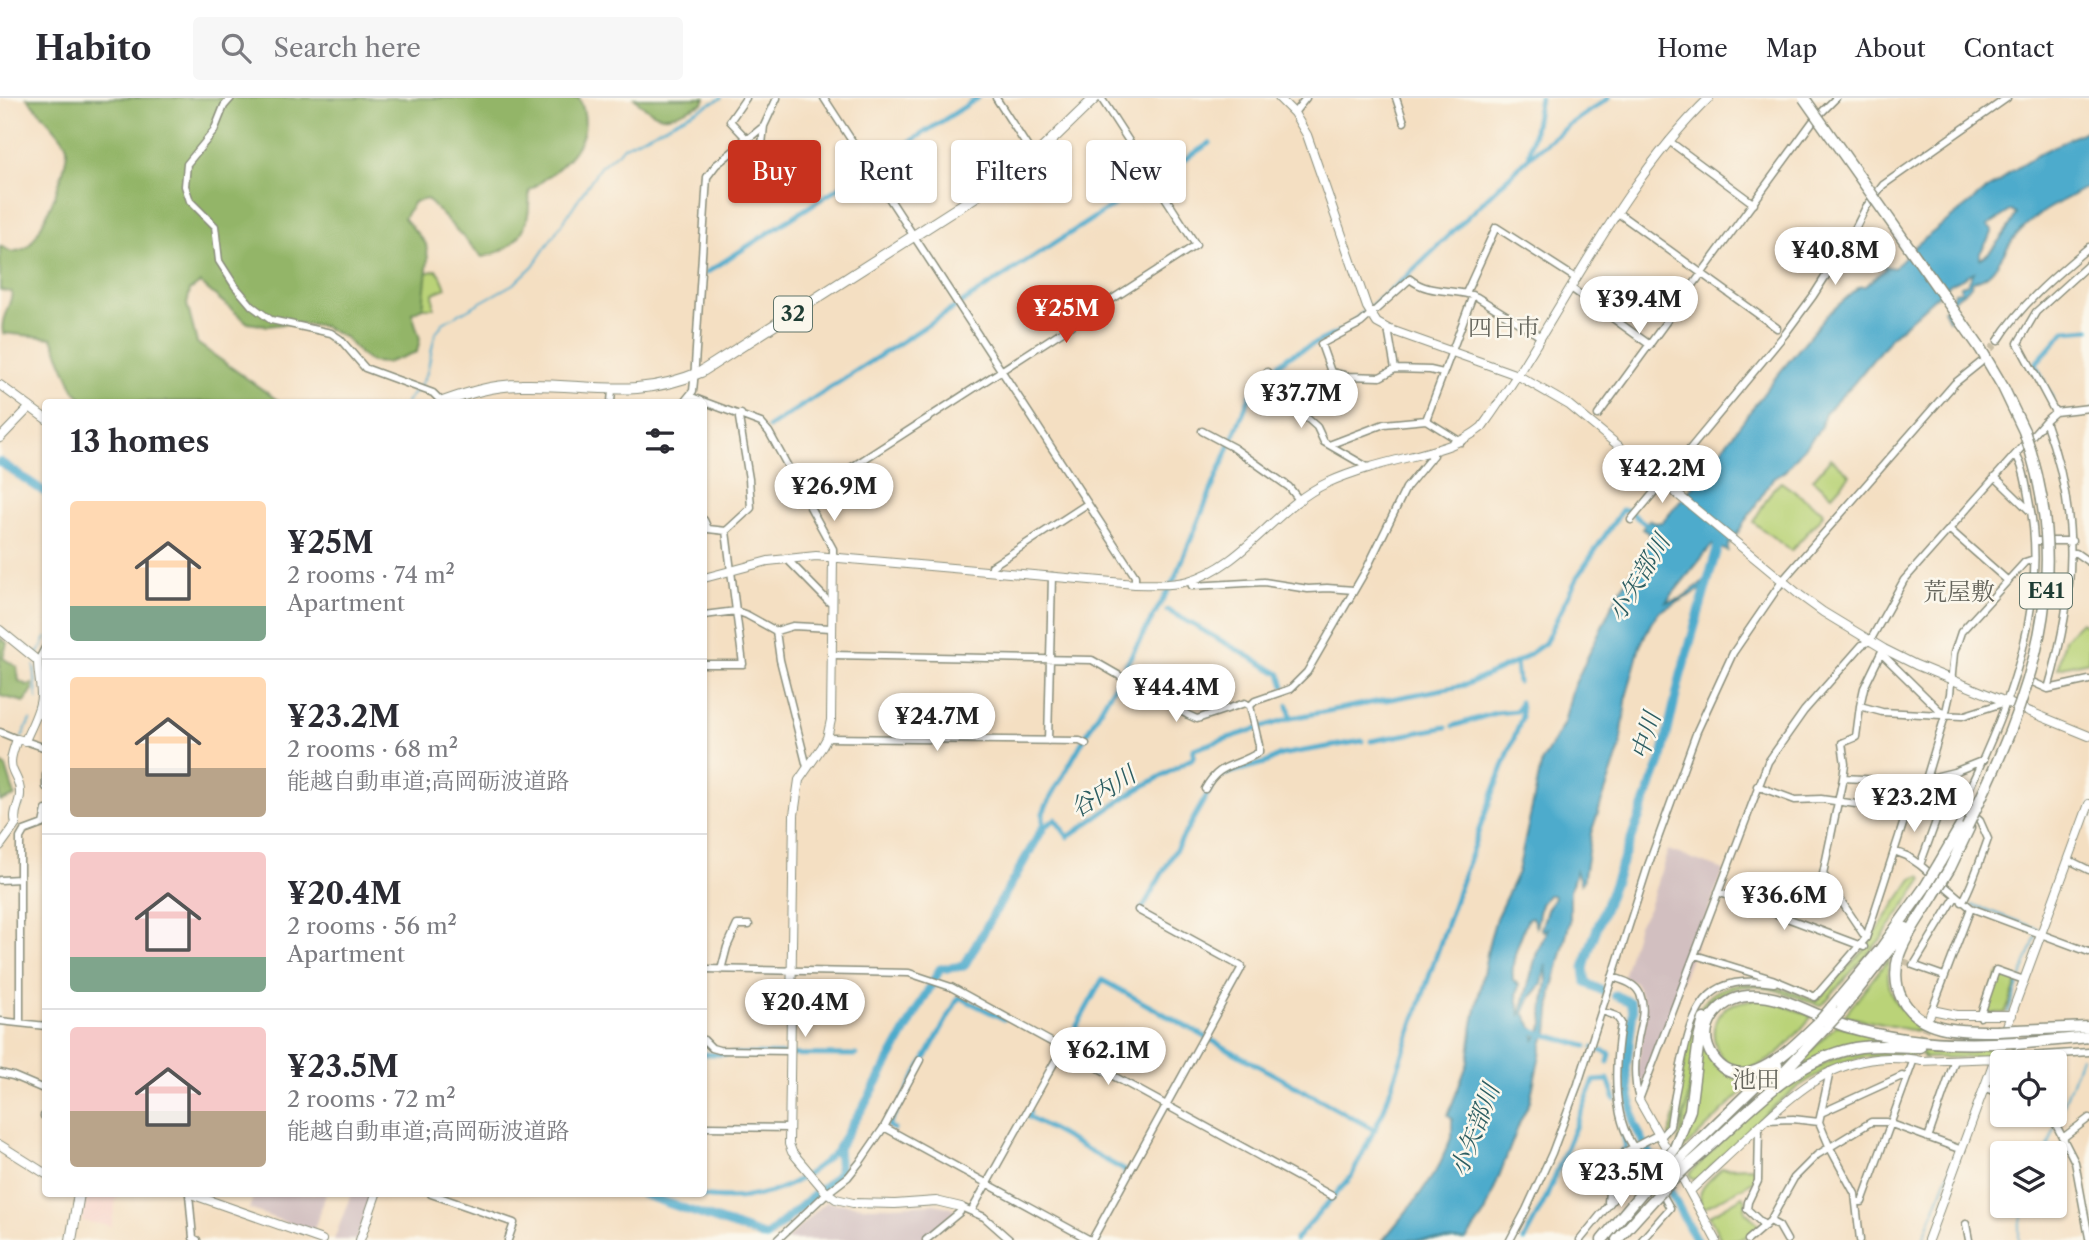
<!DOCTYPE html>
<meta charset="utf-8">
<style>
body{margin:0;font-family:"Libre Caslon Text","Noto Serif JP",serif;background:#f7f7f7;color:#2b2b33;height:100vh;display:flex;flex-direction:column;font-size:26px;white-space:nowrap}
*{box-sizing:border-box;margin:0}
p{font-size:23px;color:#7c7c81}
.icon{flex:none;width:38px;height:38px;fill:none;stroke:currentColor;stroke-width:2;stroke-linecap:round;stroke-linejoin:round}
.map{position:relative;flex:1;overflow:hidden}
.side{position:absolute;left:42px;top:301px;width:665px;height:798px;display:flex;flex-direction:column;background:#fff;border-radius:7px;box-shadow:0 2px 5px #0004}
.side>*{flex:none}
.top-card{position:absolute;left:728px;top:42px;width:665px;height:63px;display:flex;gap:14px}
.controls{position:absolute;left:1990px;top:952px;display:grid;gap:14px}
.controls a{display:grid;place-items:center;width:77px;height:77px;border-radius:7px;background:#fff;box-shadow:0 2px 5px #0004;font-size:35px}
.price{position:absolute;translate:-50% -60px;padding:0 16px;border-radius:24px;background:#fff;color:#222;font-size:23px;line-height:46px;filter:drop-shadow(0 2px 4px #0008)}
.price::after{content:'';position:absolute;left:50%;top:42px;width:21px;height:16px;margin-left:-10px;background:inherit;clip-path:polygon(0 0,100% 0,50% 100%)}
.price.active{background:#c8321e;color:#fff}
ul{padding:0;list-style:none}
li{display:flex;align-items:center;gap:21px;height:175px;padding:0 28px}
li+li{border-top:2px solid #e1e1e2}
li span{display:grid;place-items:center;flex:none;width:196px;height:140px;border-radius:7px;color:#555}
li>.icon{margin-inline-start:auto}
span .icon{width:84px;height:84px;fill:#fffc;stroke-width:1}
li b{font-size:30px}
h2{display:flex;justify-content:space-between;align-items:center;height:84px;padding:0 28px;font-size:30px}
.pill{padding:0 24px;border-radius:7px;background:#fff;box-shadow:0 2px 5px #0004;font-size:24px;line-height:63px}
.pill.active{background:#c8321e;color:#fff}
header{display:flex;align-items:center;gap:42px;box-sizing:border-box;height:98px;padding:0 35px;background:#fff;border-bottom:2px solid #e1e1e2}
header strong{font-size:33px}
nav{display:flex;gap:38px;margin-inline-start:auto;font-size:24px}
.search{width:490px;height:63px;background:#f7f7f7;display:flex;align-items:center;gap:18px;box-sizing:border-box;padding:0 24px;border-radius:7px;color:#7c7c81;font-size:26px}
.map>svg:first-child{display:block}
</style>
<header>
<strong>Habito</strong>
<div class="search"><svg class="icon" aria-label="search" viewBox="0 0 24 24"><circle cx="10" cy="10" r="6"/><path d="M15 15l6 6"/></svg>Search here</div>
<nav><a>Home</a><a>Map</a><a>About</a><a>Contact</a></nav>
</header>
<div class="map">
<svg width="2089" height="1142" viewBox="0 0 2089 1142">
<rect width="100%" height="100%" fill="#fbf7ec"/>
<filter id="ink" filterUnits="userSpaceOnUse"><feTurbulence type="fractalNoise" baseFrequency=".0143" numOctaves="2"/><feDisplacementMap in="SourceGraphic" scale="14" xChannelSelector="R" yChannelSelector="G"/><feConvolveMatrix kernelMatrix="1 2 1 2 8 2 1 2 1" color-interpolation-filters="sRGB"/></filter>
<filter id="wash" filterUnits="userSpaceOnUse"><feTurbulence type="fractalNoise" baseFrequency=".00686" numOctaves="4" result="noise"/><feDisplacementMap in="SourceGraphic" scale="28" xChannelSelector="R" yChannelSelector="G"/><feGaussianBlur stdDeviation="1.57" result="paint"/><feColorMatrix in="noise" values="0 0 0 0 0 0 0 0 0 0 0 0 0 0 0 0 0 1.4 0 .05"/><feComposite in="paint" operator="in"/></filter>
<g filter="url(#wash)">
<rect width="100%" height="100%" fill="#f4dfc2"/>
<path fill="#f7d1c7" d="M90,1096h27l-6,32 -29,-5 4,-24z"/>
<path fill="#d2bfc0" d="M1668,752l56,20 -82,216 -5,-2v-16l9,-51 -1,-14 -10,-20 -12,-6 15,-52 10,-15z
M254,1096h72l-13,38 -64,-23z
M351,1096h23l-18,46h-22z
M826,1104l47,5 61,-3 20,4v5l-32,27h-136z"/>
<path fill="#bad378" stroke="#6c8856" stroke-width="2" d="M436,172l5,6 5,12 -13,5 1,15h-11l3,-35z
M1831,360l19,17 -18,20 -19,-16z
M1781,384l41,29 1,4 -32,36 -38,-29 20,-33z
M2081,524l8,6v33l-31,7 6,-29z
M1921,778l2,3 -42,60 -59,66c-11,-1 -21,-7 -32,-10 -34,-13 -66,-15 -87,19l-17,95 -13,33 -4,-7c7,-16 8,-35 11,-52 4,-22 9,-60 22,-78 28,-37 80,-17 115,-4l47,-51 48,-71z
M1889,860c-7,47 21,67 64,74l-37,-1 -72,-15z
M2000,875l18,7 -13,33h-19l-2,-2 13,-35z
M1756,901l18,3 38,14c-16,19 -36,47 -62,52 -32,6 -49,-40 -25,-60 7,-6 21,-7 31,-9z
M1836,927l69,15 -30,2 -82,27z
M1703,939l13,30 46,6 -82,80 -3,-4z
M1994,950l-3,9 -67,1 -2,-4c-7,-1 -10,1 -16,3 -13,2 -28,-2 -42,0 -63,10 -121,80 -166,123l-6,-1 -3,-5c52,-51 106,-115 183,-124z
M1751,1069l4,2v11l-52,29c-10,-19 6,-28 19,-41z
M1743,1098l3,4 -1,11 14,14c-8,15 -22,15 -38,15l-12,-24z"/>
<path fill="#93b568" stroke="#59794e" stroke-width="2" d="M27,0h552c21,44 -19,70 -50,93 3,36 -11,59 -47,66l-55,-58 -13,3 -10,16 22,26 2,15 -5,49 -11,5 8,26 -3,13 -31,11 -15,-1 -11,-8 -14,-16 -24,-12 -32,-3 -22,3 -20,-3 -48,-40 -10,7 -3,14 10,39 83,59h-194l-12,-12 -22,-52 -49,-5c-3,-16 8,-26 9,-41l-12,-2v-44l12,6c4,-1 12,-2 15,-5 13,-9 46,-89 39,-103 -8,-15 -28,-33 -39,-46z
M634,0h71l-2,5c-35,14 -39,23 -69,-5z
M0,540l7,5 -4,15 14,9 2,14 8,4 5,-1 1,5 -8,13 -25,-6z
M0,664l6,5 9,29 -15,5z"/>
<path fill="#4dabcc" stroke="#367480" stroke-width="2" fill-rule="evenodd" d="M2089,31v57c-23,13 -51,26 -69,45 -17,16 -22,47 -47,50 -5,14 -21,14 -26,29l10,5 -8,5 -5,-10 11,-18 6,-1v-6l7,-2 6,-11 -24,12 -58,52 -38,47 -29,30 -5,16 -35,42 -12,7 -36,56 -9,11v6l-16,-6 -46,57 14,-3 23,-17 -1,7 -42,22 -9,12 -11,23 -13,48 -7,54 -29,85 -8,49 -2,2 -5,-13 -6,20v30l-18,70 -4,41 -5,9 -13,60 -10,21 -35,91 -19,27h-83l32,-39 23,-33 14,-32v-18l-4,-3 20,-53 5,-38 17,-85 6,-21 22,-46 24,-111 22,-38 8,-33 39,-83 39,-67 -2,-7 -6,-4 7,-9 6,3 7,-1 36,-41 77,-103 51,-62 33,-29 6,-1 20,-17 -1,-3 10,2 20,-21 76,-60 10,-5 9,-9 33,-21zM2012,112l4,4c-5,12 -25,40 -36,45v-6l12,-20v-3l-5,-4zM1548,797h5l1,3 -7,12 -6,19 2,2 5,-3 -11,24 -17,64 -3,-22 2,-9 -6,-5c-3,-21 8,-42 15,-62l4,-1 4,10 5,-23zM1546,867l1,17 -4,28 1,14 -10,17 1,-9 -11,-19 7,-16 11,-13z"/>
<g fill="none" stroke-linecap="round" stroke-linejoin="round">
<path stroke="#4dabcc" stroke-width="2" d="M420,288l7,-13 8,-39 8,-11 72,-40 18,-17 67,-99 25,-21 97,-48
M406,304l10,-12
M36,559l10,-19
M34,568l3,33
M22,639l8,-17
M21,709l3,-11
M1973,807l66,24 -1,2
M2021,879l15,-41
M2008,915l11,-31
M2057,1025l24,-66
M2046,1055l9,-25
M764,1142l2,-3
M1923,1142l27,-71
M2019,1142v-14l7,-20"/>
<path stroke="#4dabcc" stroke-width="5" d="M1529,59l11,-59
M706,175l272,-175
M1349,228l55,-47 125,-122 40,-32 40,-27
M2051,300l-16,-34 30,-33 24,-2
M769,329l441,-284
M1167,512l113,64 4,12
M1516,565l2,19
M1288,607l3,13
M1453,628l42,-13 21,-2 4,-6
M1371,643l75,-14
M1222,677l46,-13 12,-7 82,-14
M1043,730v-15l3,-7 129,-228 75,-182 21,-26 18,-14 52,-25
M1043,730l12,-9 13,18 62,-43 63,-36 1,-9 97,-31 174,-33 56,-25 24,-17 33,-67 44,-66h5l24,18
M1142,811l74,-130
M1529,932l57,16
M1593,950l17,6 -2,8
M1063,953l39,-71 273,150
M704,956l152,1
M1608,981l7,20
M1622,983h4
M1030,1014l-3,4 100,56 -2,3
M894,1031l-6,-3 71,-129 45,22
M1618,1063l4,-10 4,-3 -4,-19
M691,1096c60,12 104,-2 147,-46
M1295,1142l56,-63 32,-65 96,-282 43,-113 -2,-15
M1524,1142l22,-42 48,-117 14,-1"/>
<path stroke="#4dabcc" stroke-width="9" d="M0,364l46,31
M1603,893l-17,-8 -2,-15 6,-21 72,-190 18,-79 41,-143
M1615,897l15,7 3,9 -7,59 8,54 62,116
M642,1096l124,43 74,-64 -2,-25 27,-44 75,-135 24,-3 79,-138"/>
</g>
</g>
<g filter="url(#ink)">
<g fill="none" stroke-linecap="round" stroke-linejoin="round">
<path stroke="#c9bfa6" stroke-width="6" stroke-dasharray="6 3" stroke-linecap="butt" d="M1985,258l13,-15
M1895,860l16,6"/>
<path stroke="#c9bfa6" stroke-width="8" stroke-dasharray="8 4" stroke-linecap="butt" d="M1916,955l13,-35"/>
<g stroke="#8a8e7b" stroke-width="9">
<path id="street" d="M231,0l-7,8 -10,25 -27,33 -2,22 5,15 25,25 4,35 16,25 17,20 19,14 60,13 9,6 25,29 68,25 9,9
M746,0l-16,23 17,18
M824,0l311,478v8
M996,0l38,59
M1396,0l8,24
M1294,15l12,-15
M1669,43l85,63
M759,74l5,-46
M1618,115l159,115
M1571,190l79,57
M1466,195l30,-66 81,52
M1388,231l7,40
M1998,243c23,-37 58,-66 91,-94
M1267,274l22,30 28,-18 14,-12
M1443,275l-13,-3 -35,-1 -15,8 -32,-1 -17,-4 -10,-28 40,-21 49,-44c19,16 45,9 67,18l64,40
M689,298l72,27 8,9 64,117v7
M611,304l1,-12
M684,304l9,-11 1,-10 13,-204 9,-12 48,-39 13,-28
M1289,304l28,25 7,15 45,26
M2055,314l-37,-69 18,-31 53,-48
M741,316l-2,4 10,61 2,29 -25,23 10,80 11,4 29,16 17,-5 38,2
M1598,317l215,-294 23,-23
M1426,322l47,-125
M2045,323c36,96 31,171 3,268
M1202,333l32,17 55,39 10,13
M1329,347l55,-21 42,-4 35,22
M1995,379l36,35
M804,400l392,-253 -95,-147
M704,422l4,9 18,2
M1631,422l154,-186 28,-38 39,-61 14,-28 17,-22 124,-87
M1949,431l59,52
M2034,443h38
M2072,455h4l13,9
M786,460l43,44 3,-1
M992,472v-4l95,-62
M1190,483l2,5 72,-4 44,7 19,-1 27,2
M704,517l32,-4 7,53h-39
M776,533l4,29 27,107
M1883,553l-2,2 64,63
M1881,555l-17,35 -4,18 22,6 80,4 44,-14
M832,557l260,5 96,55 9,4 48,-16 5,3
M38,563l8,-15
M2028,582l20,9 41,-9
M1250,608l5,-5 35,-12 17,-17 59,-102 40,-82 27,-33 -1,-4
M0,634l17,7
M827,640l253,3 6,3
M25,643l21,7
M1048,643l4,-165
M46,677v12
M1843,680l2,-14 -3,-21 14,-6 4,-31
M1926,681l19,-63 5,-22 4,-41 7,-21 64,-70 9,-3
M1757,688l38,14 26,-1 35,5 31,-2 21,7
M1205,691c14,-27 32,-22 54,-37v-7l-9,-39
M1939,712l23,4c4,-8 3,-17 7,-25 43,-89 80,-188 60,-289 -3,-15 -5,-33 -13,-45
M1894,753l13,5 13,9 51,43 118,44
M2069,762l20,10
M1920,767l34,-93
M0,782l20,-1
M1718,794l146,55
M1962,804c6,-6 22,-52 26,-63l-8,-18 -8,-7
M1866,840l-43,-64 20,-96 76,4
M1695,857l77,24 43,18 51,-59 49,-151 11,-8 28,-7 30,-12
M1913,867l31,11
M1914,867l42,-69
M704,871l205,4 42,14 381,209
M721,872l6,-23 10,-22h12
M1612,879c10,3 23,6 28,17 6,15 1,28 -2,44 -3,21 -5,41 1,61
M1932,912l39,-102
M1602,913l14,5 5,7c-6,37 -10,86 10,120 7,12 16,24 23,37
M1980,919l16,-47 28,10
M0,923l46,5
M20,925v-185l4,-7 19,-7 3,-14
M704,942l8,8 7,2 72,1
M1996,960l93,-6
M1830,973l-11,51 11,26 25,46 5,46
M0,975l13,3 33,14
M1985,990l17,6
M1639,1002l129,-338 36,-51 58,-66 8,-4 34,-61 141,-159 10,-9 34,-4
M1821,1015l81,-37 5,2
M2051,1017l24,47 14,76
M44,1018h2
M1765,1022l28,-1 26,3
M1759,1028l-1,55 -10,21 -1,7 18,17
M704,1029l85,1
M884,1029l206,113
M1661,1039l9,-11c3,-24 8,-47 13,-70 13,-57 28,-81 91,-73
M2064,1039l25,-19
M1928,1040l27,-78
M189,1096l4,44 4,2
M431,1096l83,29 -6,17
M1608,1104l1,-10 16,-40 34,-18
M1857,1104h5l52,-143
M972,1112l91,-163
M1770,1123l9,5 8,14
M1966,1126l3,16
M777,1142l50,-47 21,-16 12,-15 24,-35 36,-67
M926,1142l34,-28 1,-5 23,10 26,23
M1092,1142l150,-273 -104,-57
M1510,1142l16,-30 26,-57 26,-69 71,-221 48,-132 36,-78 50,-73 172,-197 25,-20
M1580,1142l56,-69 31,-22
M1642,1142l28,-32 -9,-16
M1748,1142l22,-19 24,-43 23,-23 54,-33h15l76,28"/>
</g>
<g stroke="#8a8e7b" stroke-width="10">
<path id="secondary" d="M1279,0l15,15 13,22 60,172 10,16 11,6 129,46 52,30 232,191 22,16 61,37 32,16 173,71
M0,287l46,34
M0,340l30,-31
M833,458l-2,164 -4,18 -5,9 -23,33 -5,35 -5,329 3,8 33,39 11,8 17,4 42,1 41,-3 25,6
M704,480l64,-17 48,-5 319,28c17,0 36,2 53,-3 57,-16 87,-74 139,-98 26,-12 54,-19 82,-26 27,-7 51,-12 73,-30 77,-106 133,-238 227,-329
M0,532l38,31c0,12 3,23 3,35 0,14 -11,32 -16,45l-8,-2c-3,10 -9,22 -4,32 3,7 7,12 7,21 1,12 -8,19 -4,32l-16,22
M1930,917l2,-5 24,5h56
M1639,1002l33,58
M0,1047l46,29
M1678,1072l38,70
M1690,1093c22,-21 44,-41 66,-62 39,-37 76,-70 133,-71 11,0 21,0 32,3l75,-3
M191,1096l131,46
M360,1142l16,-46
M1928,1142l161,-436"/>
</g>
<g stroke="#8a8e7b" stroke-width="12">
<path id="primary" d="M443,304c25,-9 50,-17 78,-17 68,-2 112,16 180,-13l319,-204 14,-11 61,-59
M71,1142l8,-46"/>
</g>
<g stroke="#8a8e7b" stroke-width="13">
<path id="highway" d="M1980,250l23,39 21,44
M1940,764l22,-38
M1950,770l19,-40
M1934,796c-11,19 -28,40 -35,61 -4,13 -4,30 2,42 17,36 62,34 96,34
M1831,910l49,-58 45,-63
M1841,913l65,-83
M1819,924c-24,22 -75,80 -106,35 -19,-28 6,-59 35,-61 34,-3 66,20 97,30 49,15 98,19 149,17
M2017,932l72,-3
M2016,946l73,-7
M1777,981l51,-54
M1675,1050l15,-38 9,-71 5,-20
M1681,1060l96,-93
M1687,1068c53,-43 97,-104 168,-118 22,-4 43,-1 65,-1
M1602,1142l46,-55
M1617,1142l39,-43"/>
</g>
<use href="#street" stroke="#fff" stroke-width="6"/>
<use href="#secondary" stroke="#fff" stroke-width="8"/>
<use href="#primary" stroke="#fff" stroke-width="10"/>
<use href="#highway" stroke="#fff" stroke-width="10"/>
<g stroke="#8a8e7b" stroke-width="13" stroke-linecap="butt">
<path id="highway-bridge" d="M1804,0l176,250
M1967,729c65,-133 109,-249 57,-396
M1925,789l15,-25
M1934,796l16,-26
M1819,924l12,-14
M1828,927l13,-14
M1997,933l20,-1
M1994,945l22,-1
M1657,1084l24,-24
M1648,1087l27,-37
M1656,1099l31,-31"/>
</g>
<use href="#highway-bridge" stroke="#fff" stroke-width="10"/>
</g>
</g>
<g text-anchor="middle" stroke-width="5" stroke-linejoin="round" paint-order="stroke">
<g fill="#fbf7ec" stroke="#61756b" stroke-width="2">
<rect x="774" y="198.5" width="38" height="35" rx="5"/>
<rect x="2020" y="475.5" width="52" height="35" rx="5"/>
</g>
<g font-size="21" font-weight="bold" fill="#1f3d34">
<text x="793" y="223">32</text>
<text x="2046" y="500">E41</text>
</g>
<g font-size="24" fill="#66665d" stroke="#fbf7ec">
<text x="1504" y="238">四日市</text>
<text x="1959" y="502">荒屋敷</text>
<text x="1756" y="990">池田</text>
</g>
<g font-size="24" font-style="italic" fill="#2d5e62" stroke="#fbf7ec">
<text transform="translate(1639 480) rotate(-59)" y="8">小矢部川</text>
<text transform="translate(1646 638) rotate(-73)" y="8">中川</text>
<text transform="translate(1103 694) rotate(-33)" y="8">谷内川</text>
<text transform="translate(1475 1032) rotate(-69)" y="8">小矢部川</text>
</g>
</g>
</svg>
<div class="controls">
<a><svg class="icon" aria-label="locate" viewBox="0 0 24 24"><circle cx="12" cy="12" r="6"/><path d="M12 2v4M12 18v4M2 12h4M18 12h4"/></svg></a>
<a><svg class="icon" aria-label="layers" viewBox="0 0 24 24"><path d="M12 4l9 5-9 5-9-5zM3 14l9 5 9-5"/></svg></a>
</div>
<b class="price" style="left:1835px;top:189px">¥40.8M</b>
<b class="price" style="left:1639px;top:238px">¥39.4M</b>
<b class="price active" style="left:1066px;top:247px">¥25M</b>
<b class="price" style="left:1301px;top:332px">¥37.7M</b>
<b class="price" style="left:1662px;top:407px">¥42.2M</b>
<b class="price" style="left:834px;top:425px">¥26.9M</b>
<b class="price" style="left:1176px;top:626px">¥44.4M</b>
<b class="price" style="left:937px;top:655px">¥24.7M</b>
<b class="price" style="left:1914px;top:736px">¥23.2M</b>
<b class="price" style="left:1784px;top:834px">¥36.6M</b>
<b class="price" style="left:805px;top:941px">¥20.4M</b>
<b class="price" style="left:1108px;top:989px">¥62.1M</b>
<b class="price" style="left:1621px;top:1111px">¥23.5M</b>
<div class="top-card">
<a class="pill active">Buy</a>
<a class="pill">Rent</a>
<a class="pill">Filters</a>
<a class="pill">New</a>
</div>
<section class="side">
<h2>13 homes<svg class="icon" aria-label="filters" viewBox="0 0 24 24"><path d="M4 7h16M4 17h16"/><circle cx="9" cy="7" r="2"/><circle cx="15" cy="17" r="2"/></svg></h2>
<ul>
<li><span style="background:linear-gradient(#ffd9b3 75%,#7fa58c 0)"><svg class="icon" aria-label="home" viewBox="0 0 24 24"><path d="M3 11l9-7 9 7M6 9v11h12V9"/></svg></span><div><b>¥25M</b><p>2 rooms · 74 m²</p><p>Apartment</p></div></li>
<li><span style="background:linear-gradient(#ffd9b3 65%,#b9a48a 0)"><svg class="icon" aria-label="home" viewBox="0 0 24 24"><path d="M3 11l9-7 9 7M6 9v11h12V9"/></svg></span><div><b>¥23.2M</b><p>2 rooms · 68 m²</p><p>能越自動車道;高岡砺波道路</p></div></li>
<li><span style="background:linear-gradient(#f6c9c9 75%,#7fa58c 0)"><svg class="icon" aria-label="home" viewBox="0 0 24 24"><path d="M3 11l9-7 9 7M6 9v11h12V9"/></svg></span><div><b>¥20.4M</b><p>2 rooms · 56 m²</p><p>Apartment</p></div></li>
<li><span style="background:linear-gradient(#f6c9c9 60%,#b9a48a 0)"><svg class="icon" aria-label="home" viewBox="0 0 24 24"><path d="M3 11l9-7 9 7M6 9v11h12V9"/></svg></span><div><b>¥23.5M</b><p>2 rooms · 72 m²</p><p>能越自動車道;高岡砺波道路</p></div></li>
</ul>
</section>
</div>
